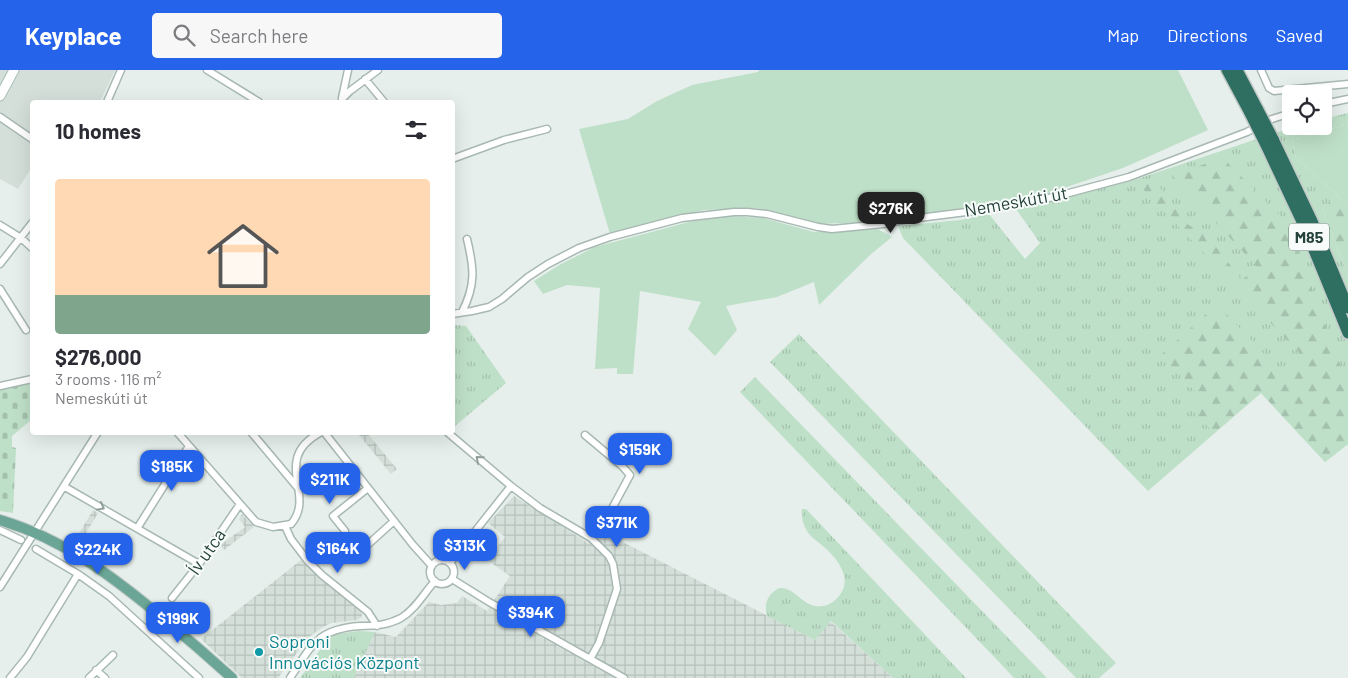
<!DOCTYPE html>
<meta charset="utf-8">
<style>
body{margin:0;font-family:Barlow,sans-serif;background:#f7f7f7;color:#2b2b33;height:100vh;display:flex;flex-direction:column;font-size:19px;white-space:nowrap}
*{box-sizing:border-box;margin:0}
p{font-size:16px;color:#7c7c81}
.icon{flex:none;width:28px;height:28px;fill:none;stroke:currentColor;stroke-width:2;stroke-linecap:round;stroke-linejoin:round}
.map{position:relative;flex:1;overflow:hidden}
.panel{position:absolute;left:30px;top:30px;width:425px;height:335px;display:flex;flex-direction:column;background:#fff;border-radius:5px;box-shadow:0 5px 20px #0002}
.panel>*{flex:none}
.buttons{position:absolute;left:1282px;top:15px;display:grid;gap:10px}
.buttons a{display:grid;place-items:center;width:50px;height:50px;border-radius:5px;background:#fff;box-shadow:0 5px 20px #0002;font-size:25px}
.price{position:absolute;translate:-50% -42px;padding:0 11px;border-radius:10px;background:#2563eb;color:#fff;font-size:16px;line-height:32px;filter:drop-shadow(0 1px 2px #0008)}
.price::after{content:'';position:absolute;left:50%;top:30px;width:15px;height:11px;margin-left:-8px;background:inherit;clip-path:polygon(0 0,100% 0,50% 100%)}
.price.current{background:#222;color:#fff}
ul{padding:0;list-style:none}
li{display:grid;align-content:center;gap:10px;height:265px;padding:0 25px}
li span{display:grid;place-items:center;height:155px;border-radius:5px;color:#555}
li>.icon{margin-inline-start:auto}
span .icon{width:90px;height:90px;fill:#fffc;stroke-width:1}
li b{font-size:21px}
h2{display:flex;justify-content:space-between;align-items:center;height:60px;padding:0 25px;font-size:21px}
header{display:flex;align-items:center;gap:30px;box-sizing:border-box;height:70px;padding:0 25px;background:#2563eb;color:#fff}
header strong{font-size:24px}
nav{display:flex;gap:28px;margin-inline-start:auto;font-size:18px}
.search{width:350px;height:45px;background:#f7f7f7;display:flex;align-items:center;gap:12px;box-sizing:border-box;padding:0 18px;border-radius:5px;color:#7c7c81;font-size:19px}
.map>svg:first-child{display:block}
</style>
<header>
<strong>Keyplace</strong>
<div class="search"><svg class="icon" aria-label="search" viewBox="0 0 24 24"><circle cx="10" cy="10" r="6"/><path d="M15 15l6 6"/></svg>Search here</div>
<nav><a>Map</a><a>Directions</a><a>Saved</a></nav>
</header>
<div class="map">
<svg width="1348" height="608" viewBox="0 0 1348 608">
<defs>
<pattern id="industrial-grid" width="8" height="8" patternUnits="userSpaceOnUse" patternTransform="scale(1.25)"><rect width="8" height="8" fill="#d4dfda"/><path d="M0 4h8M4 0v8" fill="none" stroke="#b6c1bc"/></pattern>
<pattern id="grass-tufts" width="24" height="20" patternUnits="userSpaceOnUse" patternTransform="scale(1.25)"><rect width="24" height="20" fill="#bfe0c8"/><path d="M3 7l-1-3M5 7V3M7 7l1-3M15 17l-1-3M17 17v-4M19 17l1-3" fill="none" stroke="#a4c1ad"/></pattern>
<pattern id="forest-firs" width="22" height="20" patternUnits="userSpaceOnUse" patternTransform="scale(1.25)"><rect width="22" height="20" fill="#bfe0c8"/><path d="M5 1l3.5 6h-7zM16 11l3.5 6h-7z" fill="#a4c1ad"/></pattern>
<pattern id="cemetery-stones" width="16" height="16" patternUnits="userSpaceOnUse" patternTransform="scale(1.25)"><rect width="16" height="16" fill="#bfe0c8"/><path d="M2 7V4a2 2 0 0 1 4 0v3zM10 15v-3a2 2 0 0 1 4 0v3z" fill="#a4c1ad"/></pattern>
</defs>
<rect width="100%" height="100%" fill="#e6efeb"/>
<path fill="#d4dfda" d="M0,0h115l-15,32h-68v65l-14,22 -18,-10z"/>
<path fill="url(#industrial-grid)" d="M367,363l30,36 -6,5 -32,-39z
M514,426l74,47 15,-11 212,108 15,-19 63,57h-539l21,-46 21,5 33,-35 12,3 16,-2 5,-7 25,15 23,-35 -23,-16 18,-23 -17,-14z
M93,440l5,3 -16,27 -5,-3z
M242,444l12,13 -30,23 -4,-5 25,-18 -6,-8z
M301,490l61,52v5l-5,3 -26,3 -8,4 -14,10 -31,41h-36l-41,-39z"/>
<path fill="url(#grass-tufts)" d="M1348,43v11l-56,16 4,18 41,37 -15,14 26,66v169l-23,18 -64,-69 -113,98 -245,-253 -5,-12 62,-6 29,-6 36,45 15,-16 -24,-34 115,-28 165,-55h28v-7z
M453,255l13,1 40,57 -51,43 -3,-2z
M799,264l317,329 -17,15h-23l-306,-316z
M755,307l292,301h-33l-14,-15 -260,-271z
M802,439h4l2,2 158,167h-73l-62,-57 -16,19 -48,-24c-3,-13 0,-21 12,-28 16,-2 24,21 44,18 7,-1 15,-7 18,-13 11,-16 -5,-36 -17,-46 -5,-5 -13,-9 -17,-16 -4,-6 -6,-15 -5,-22z
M359,561l16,1 -21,46h-54l27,-38 9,-6z"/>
<path fill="url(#forest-firs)" d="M1223,88l65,66 60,162v58l-23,18 -64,-69 -47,40 -25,-26 11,-10 -39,-42 56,-51 66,70 21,-16 -164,-172 15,-5 32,43 5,3 6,-3 44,56 15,-13 -85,-92z
M1337,125l11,12v68l-26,-66z"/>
<path fill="url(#cemetery-stones)" d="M32,313v39l-1,-2 -19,16v11l4,1 -3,65 -13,-2v-121z"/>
<path fill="#bfe0c8" d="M759,0h419l30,60 -85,38 -80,27 -167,27 -60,2 -60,-16 -52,2 -94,24 -31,-105 49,-10 29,-18 35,-16 66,-13z
M1348,54v83l-11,-12 -41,-37 -4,-18z
M731,146l32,2 51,14 36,-1 28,-2 14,8 -22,18 -51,50 -5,-23 -37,15 -51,9 11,24 -22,26 -27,-27 13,-27 -61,-11 -7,83h-16v-6l-22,1 5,-81 -33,-3 -24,9 -9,-13 27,-17 34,-17 94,-25z"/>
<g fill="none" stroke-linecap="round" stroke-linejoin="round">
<g stroke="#a8b8b2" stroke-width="9">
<path id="street" d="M207,0l52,32
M1261,0l8,18 5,3 74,-7
M365,9l19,23
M342,28l6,-28
M342,29l8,-8 28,-21
M107,32l14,-32
M1324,34l24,-5
M0,47l32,22
M452,89l52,-19 43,-11
M0,155l21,13 11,10
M0,194l32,-41
M0,219l26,41
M462,242c14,-27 12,-44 5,-73
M452,244l20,-3 17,-4 13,-8 26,-22 20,-13 31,-16 31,-11 72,-19 52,-6h13l20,2 51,13 14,2 51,-5 20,-4 79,-10 72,-13 75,-20 118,-45 25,-13 19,-6
M0,316l32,-7
M177,362l79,90 17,5 18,-3c26,-30 -21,-64 30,-92
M251,362l47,56
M324,362l89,113 19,21
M447,362l64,54 29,22 51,30 18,18 4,8 4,25 -18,54 -9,16
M585,365l37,31 8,9 -30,56 -9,7
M65,417l134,77
M285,456l6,13 16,21 15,15 46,37 9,14
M138,457l51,-81
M0,460l21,10
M345,461l-12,-15 35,-28
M36,479l42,25 31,22 90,82
M363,479l31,-28
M430 502a12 12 0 1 1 24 0a12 12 0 1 1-24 0Z
M450,493l61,-77
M452,509l37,23 135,76
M0,517l98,-155
M172,528l27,-34 41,-60
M96,600l9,8
M10,608l17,-21 51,-83
M89,608l24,-23
M290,608c22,-33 27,-49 70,-52 15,0 28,-1 41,-8 15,-9 23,-25 34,-37"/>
</g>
<g stroke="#a4bbb3" stroke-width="11">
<path id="secondary" d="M0,26l14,-26"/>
</g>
<g stroke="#c2cac8" stroke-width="12">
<path id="primary" d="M0,450c64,19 115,58 165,100 23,19 45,38 67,58"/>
</g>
<g stroke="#c2cac8" stroke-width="14">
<path id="highway" d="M1227,0l23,43
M1237,0l21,40
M1273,69l39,82 36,87
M1265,73l40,85 43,105"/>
</g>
<use href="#street" stroke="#fff" stroke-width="6"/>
<use href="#secondary" stroke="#fff" stroke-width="9"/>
<use href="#primary" stroke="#6aa596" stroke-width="10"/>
<use href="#highway" stroke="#2f6f62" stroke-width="11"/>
<g stroke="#c2cac8" stroke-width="14" stroke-linecap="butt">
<path id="highway-bridge" d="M1258,40l15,29
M1250,43l15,30"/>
</g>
<use href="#highway-bridge" stroke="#2f6f62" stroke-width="11"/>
</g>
<defs><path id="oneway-chevron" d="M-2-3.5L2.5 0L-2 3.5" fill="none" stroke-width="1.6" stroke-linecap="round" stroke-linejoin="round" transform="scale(1.25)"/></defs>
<g stroke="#92a09c">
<use href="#oneway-chevron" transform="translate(479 389) rotate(-140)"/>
<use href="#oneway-chevron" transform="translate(101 437) rotate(29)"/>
</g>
<circle fill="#0f9aa8" stroke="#f7fbf9" stroke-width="2" cx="259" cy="582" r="5"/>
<g text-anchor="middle" stroke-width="4" stroke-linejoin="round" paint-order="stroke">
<rect fill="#f7fbf9" stroke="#637a73" stroke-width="1" x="1289" y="153.5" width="40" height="27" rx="4"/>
<g font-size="16" font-weight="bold" fill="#24423a">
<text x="1309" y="173">M85</text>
</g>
<g font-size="18" fill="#24423a" stroke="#f7fbf9">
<text transform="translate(1016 132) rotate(-10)" y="6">Nemeskúti út</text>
<text transform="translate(207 482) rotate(-55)" y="6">Ív utca</text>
</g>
<g font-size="18" fill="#0d838f" stroke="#f7fbf9" text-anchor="start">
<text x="269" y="578">Soproni<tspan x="269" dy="21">Innovációs Központ</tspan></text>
</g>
</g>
</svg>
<div class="buttons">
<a><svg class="icon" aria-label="locate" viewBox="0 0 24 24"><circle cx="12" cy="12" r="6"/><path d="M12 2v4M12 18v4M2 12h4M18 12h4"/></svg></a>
</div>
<b class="price current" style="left:891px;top:164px">$276K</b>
<b class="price" style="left:640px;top:405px">$159K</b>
<b class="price" style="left:172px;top:422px">$185K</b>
<b class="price" style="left:330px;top:435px">$211K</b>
<b class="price" style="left:617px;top:478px">$371K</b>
<b class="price" style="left:465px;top:501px">$313K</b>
<b class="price" style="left:338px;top:504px">$164K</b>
<b class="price" style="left:98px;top:505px">$224K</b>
<b class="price" style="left:531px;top:568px">$394K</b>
<b class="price" style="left:178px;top:574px">$199K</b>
<section class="panel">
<h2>10 homes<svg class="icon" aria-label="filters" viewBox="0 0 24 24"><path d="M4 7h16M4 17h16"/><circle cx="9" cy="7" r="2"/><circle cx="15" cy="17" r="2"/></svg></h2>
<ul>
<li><span style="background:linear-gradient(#ffd9b3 75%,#7fa58c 0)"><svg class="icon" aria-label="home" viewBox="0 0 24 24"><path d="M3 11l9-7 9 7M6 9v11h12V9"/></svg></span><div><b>$276,000</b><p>3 rooms · 116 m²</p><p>Nemeskúti út</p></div></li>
</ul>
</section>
</div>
